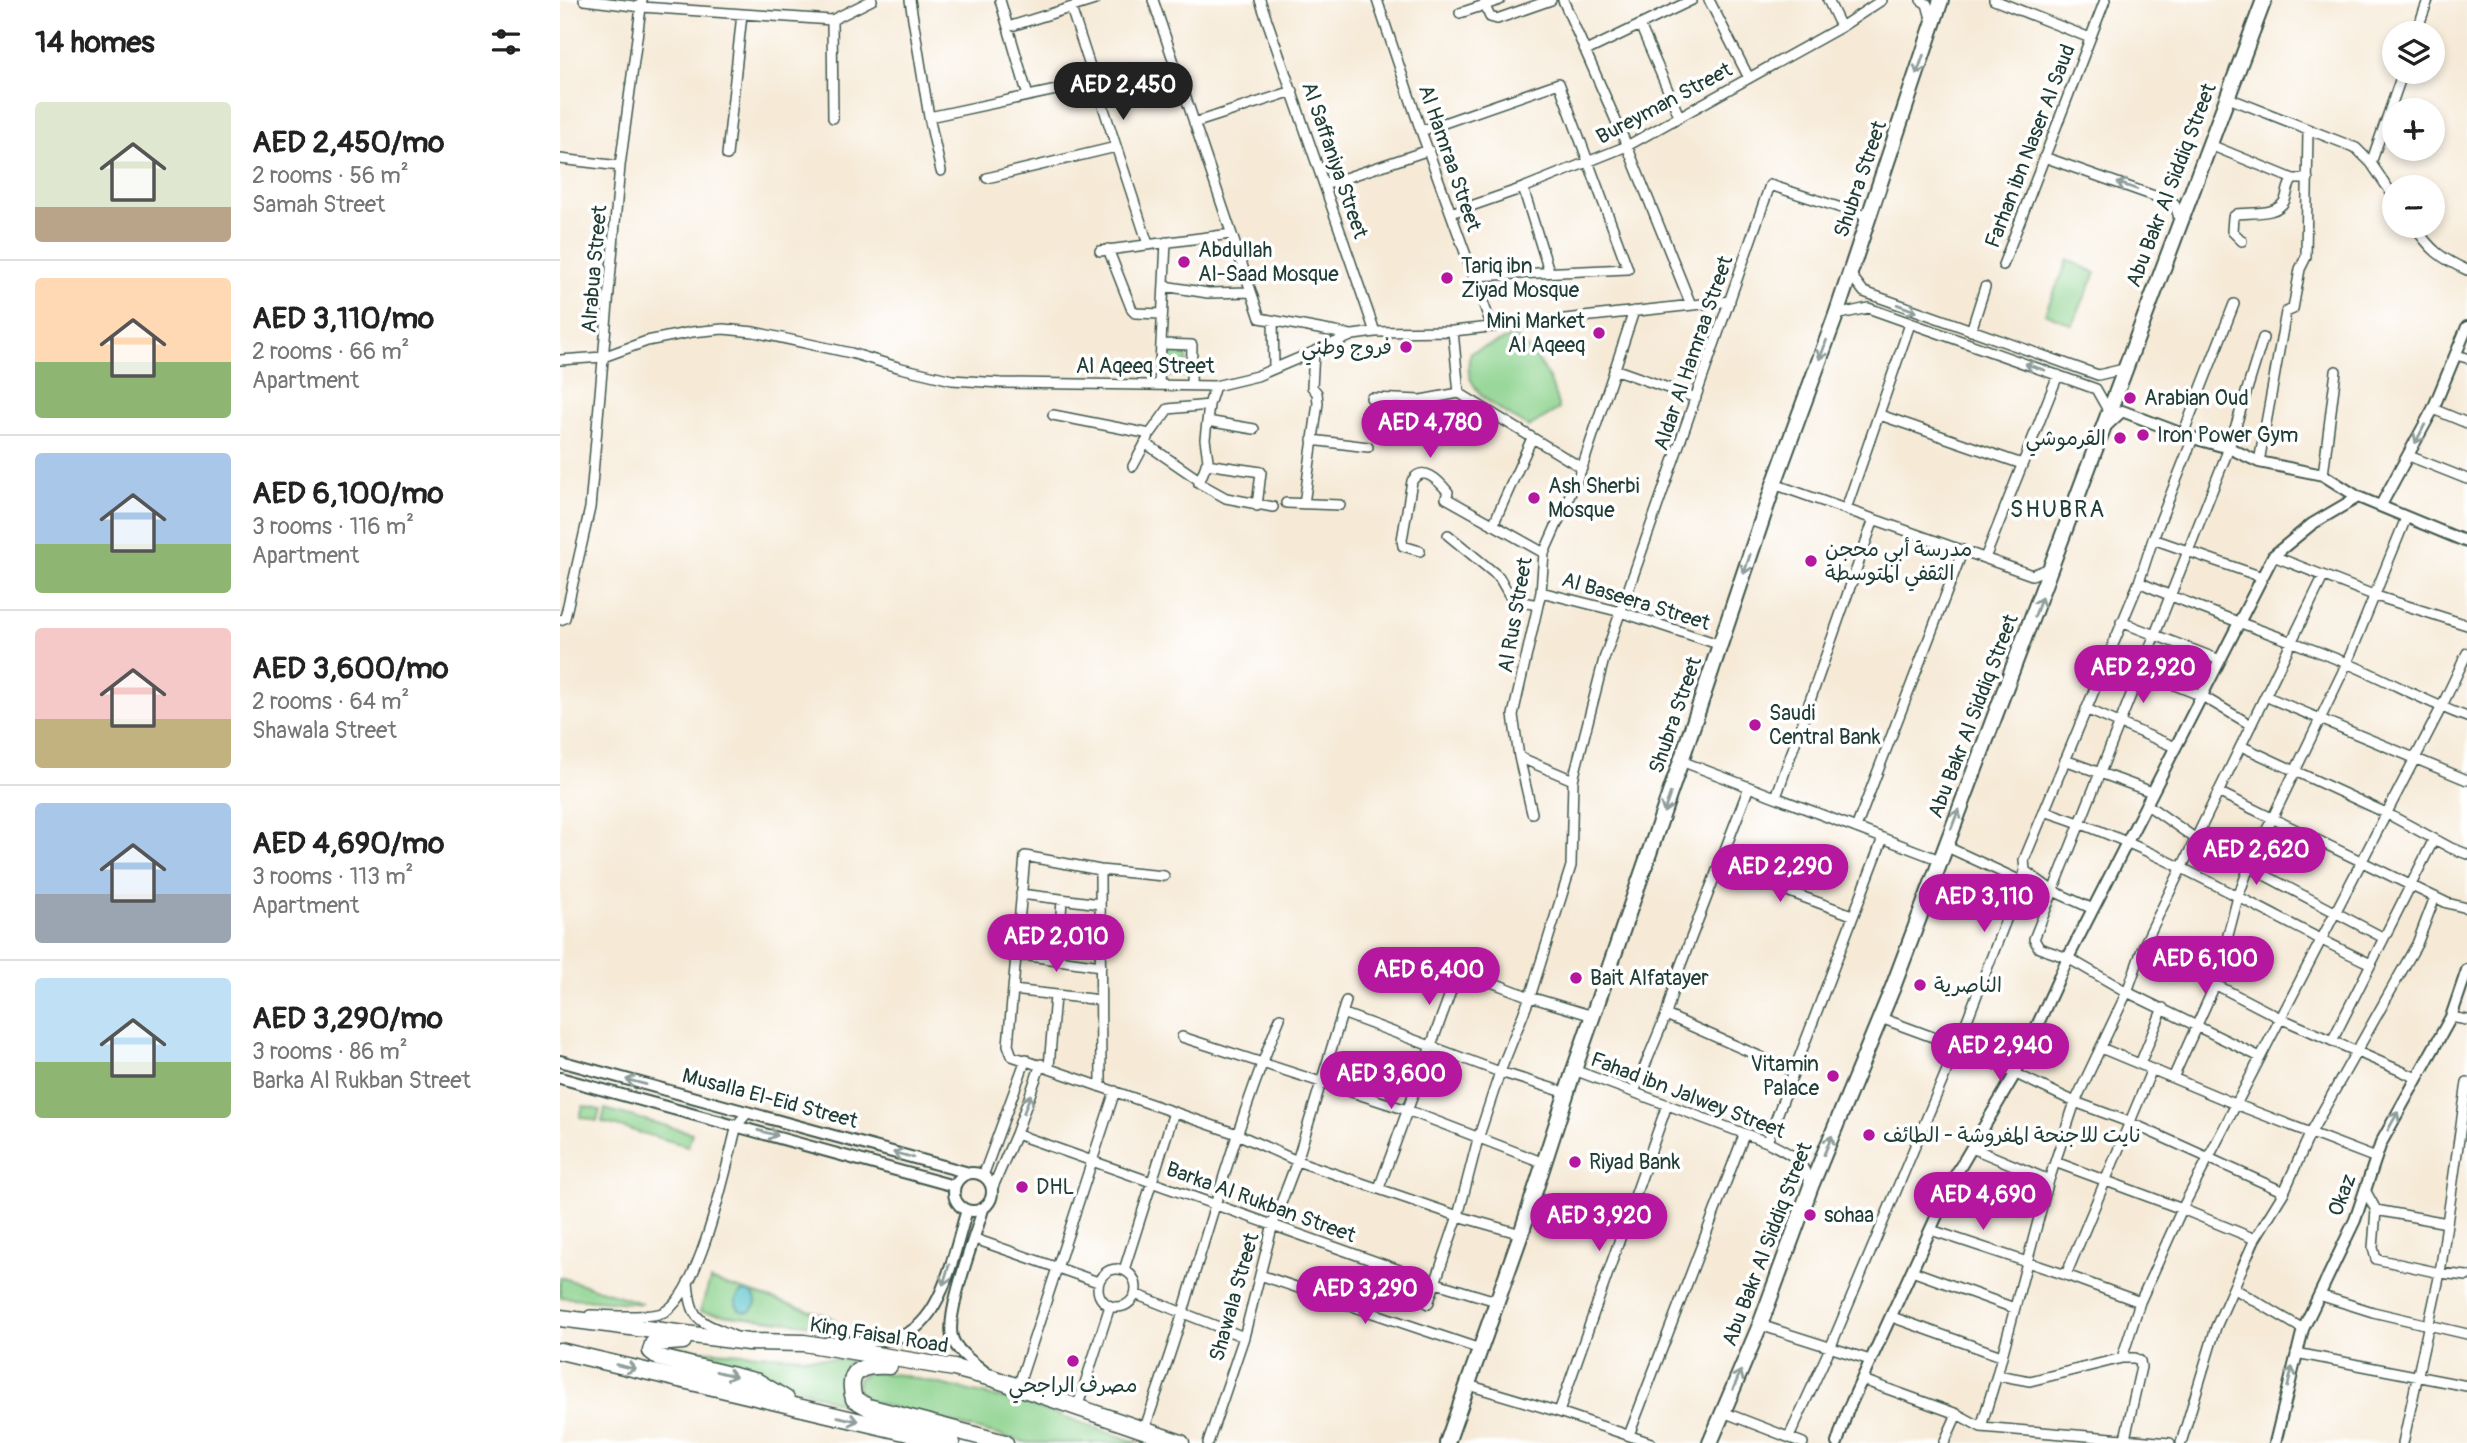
<!DOCTYPE html>
<meta charset="utf-8">
<style>
body{margin:0;font-family:Pangolin,"Playpen Sans Arabic",sans-serif;background:#f2f2f2;color:#222;height:100vh;display:flex;flex-direction:column;font-size:26px;white-space:nowrap}
*{box-sizing:border-box;margin:0}
p{font-size:23px;color:#767676}
.icon{flex:none;width:38px;height:38px;fill:none;stroke:currentColor;stroke-width:2;stroke-linecap:round;stroke-linejoin:round}
.map{position:relative;flex:1;overflow:hidden}
.side{display:flex;flex-direction:column;background:#fff;width:560px}
.side>*{flex:none}
.tools{position:absolute;left:1822px;top:21px;display:grid;gap:14px}
.tools a{display:grid;place-items:center;width:63px;height:63px;border-radius:50%;background:#fff;box-shadow:0 4px 10px #0003;font-size:35px}
.price{position:absolute;translate:-50% -60px;padding:0 16px;border-radius:24px;background:#b5179e;color:#fff;font-size:23px;line-height:46px;filter:drop-shadow(0 2px 4px #0008)}
.price::after{content:'';position:absolute;left:50%;top:42px;width:21px;height:16px;margin-left:-10px;background:inherit;clip-path:polygon(0 0,100% 0,50% 100%)}
.price.active{background:#222;color:#fff}
ul{padding:0;list-style:none}
li{display:flex;align-items:center;gap:21px;height:175px;padding:0 35px}
li+li{border-top:2px solid #e0e0e0}
li span{display:grid;place-items:center;flex:none;width:196px;height:140px;border-radius:7px;color:#555}
li>.icon{margin-inline-start:auto}
span .icon{width:84px;height:84px;fill:#fffc;stroke-width:1}
li b{font-size:30px}
h2{display:flex;justify-content:space-between;align-items:center;height:84px;padding:0 35px;font-size:30px}
main{display:flex;flex:1;min-height:0}
.map>svg:first-child{display:block}
</style>
<main>
<section class="side">
<h2>14 homes<svg class="icon" aria-label="filters" viewBox="0 0 24 24"><path d="M4 7h16M4 17h16"/><circle cx="9" cy="7" r="2"/><circle cx="15" cy="17" r="2"/></svg></h2>
<ul>
<li><span style="background:linear-gradient(#dfe7d0 75%,#b9a48a 0)"><svg class="icon" aria-label="home" viewBox="0 0 24 24"><path d="M3 11l9-7 9 7M6 9v11h12V9"/></svg></span><div><b>AED 2,450/mo</b><p>2 rooms · 56 m²</p><p>Samah Street</p></div></li>
<li><span style="background:linear-gradient(#ffd9b3 60%,#8fb573 0)"><svg class="icon" aria-label="home" viewBox="0 0 24 24"><path d="M3 11l9-7 9 7M6 9v11h12V9"/></svg></span><div><b>AED 3,110/mo</b><p>2 rooms · 66 m²</p><p>Apartment</p></div></li>
<li><span style="background:linear-gradient(#a9c7e8 65%,#8fb573 0)"><svg class="icon" aria-label="home" viewBox="0 0 24 24"><path d="M3 11l9-7 9 7M6 9v11h12V9"/></svg></span><div><b>AED 6,100/mo</b><p>3 rooms · 116 m²</p><p>Apartment</p></div></li>
<li><span style="background:linear-gradient(#f6c9c9 65%,#c2b280 0)"><svg class="icon" aria-label="home" viewBox="0 0 24 24"><path d="M3 11l9-7 9 7M6 9v11h12V9"/></svg></span><div><b>AED 3,600/mo</b><p>2 rooms · 64 m²</p><p>Shawala Street</p></div></li>
<li><span style="background:linear-gradient(#a9c7e8 65%,#9aa5b1 0)"><svg class="icon" aria-label="home" viewBox="0 0 24 24"><path d="M3 11l9-7 9 7M6 9v11h12V9"/></svg></span><div><b>AED 4,690/mo</b><p>3 rooms · 113 m²</p><p>Apartment</p></div></li>
<li><span style="background:linear-gradient(#bfe0f5 60%,#8fb573 0)"><svg class="icon" aria-label="home" viewBox="0 0 24 24"><path d="M3 11l9-7 9 7M6 9v11h12V9"/></svg></span><div><b>AED 3,290/mo</b><p>3 rooms · 86 m²</p><p>Barka Al Rukban Street</p></div></li>
</ul>
</section>
<div class="map">
<svg width="1907" height="1443" viewBox="0 0 1907 1443">
<rect width="100%" height="100%" fill="#fff"/>
<filter id="ink" filterUnits="userSpaceOnUse"><feTurbulence type="fractalNoise" baseFrequency=".0143" numOctaves="2"/><feDisplacementMap in="SourceGraphic" scale="14" xChannelSelector="R" yChannelSelector="G"/><feConvolveMatrix kernelMatrix="1 2 1 2 8 2 1 2 1" color-interpolation-filters="sRGB"/></filter>
<filter id="wash" filterUnits="userSpaceOnUse"><feTurbulence type="fractalNoise" baseFrequency=".00686" numOctaves="4" result="noise"/><feDisplacementMap in="SourceGraphic" scale="28" xChannelSelector="R" yChannelSelector="G"/><feGaussianBlur stdDeviation="1.57" result="paint"/><feColorMatrix in="noise" values="0 0 0 0 0 0 0 0 0 0 0 0 0 0 0 0 0 1.4 0 .05"/><feComposite in="paint" operator="in"/></filter>
<g filter="url(#wash)">
<rect width="100%" height="100%" fill="#f6ead7"/>
<path fill="#8cd28d" stroke="#568860" stroke-width="2" fill-rule="evenodd" d="M1508,260l28,13 -24,52 -27,-12z
M955,336c26,23 36,40 44,73l-31,18c-27,-18 -71,-36 -57,-75z
M604,349l23,1 -1,26h-23z
M23,1106l17,4 -3,11 -17,-4z
M45,1109l87,24 -4,13 -86,-24z
M0,1277l81,26v1l-81,-7z
M150,1280l121,37 4,3v4l-3,3 -132,-15zM182,1292h7l5,5 -10,15 -6,-3 1,-15z
M111,1345l26,5 154,10c-13,13 -15,28 -9,44l-71,-25 -70,-15 -36,-13v-2z
M308,1372l33,3 129,30 109,38h-111l-163,-43 -8,-11 1,-10z"/>
<path fill="#56c3cb" stroke="#3a8080" stroke-width="2" d="M176 1302a10 10 0 1 1 20 0a10 10 0 1 1-20 0Z"/>
</g>
<g filter="url(#ink)">
<g fill="none" stroke-linecap="round" stroke-linejoin="round">
<g stroke="#3f574c" stroke-width="12">
<path id="minor" d="M24,0l58,7 190,13 40,-20
M350,0l19,117 12,54
M440,0l28,96
M593,0l107,318 91,17
M700,0l115,332
M817,0l44,131 71,196
M1003,0l64,146 64,159
M1149,0l40,78
M1268,0l13,27
M1361,0l6,4 5,18
M1434,0l96,38
M925,6l5,11 7,2 54,-19
M511,8l77,236
M900,13l40,-13
M272,20l1,98
M1080,25l39,91
M448,27l87,-27
M1856,33l12,-33
M1026,51l106,-51
M1666,97l130,51 15,15 23,34
M369,117l165,-35
M634,123l99,-32
M861,131l138,-48 69,186 -155,7
M1648,144l85,35
M167,155l15,-141
M1484,157l130,46 6,17
M0,159l60,7
M1811,163l32,-91
M427,178l129,-31
M764,185l105,-35
M963,188l26,83
M891,213l72,-25 104,-42 214,-119 41,-27
M1854,226c17,24 26,32 53,44
M1682,241l-10,-10 1,-14 4,-3c14,-2 41,2 48,-14 3,-7 2,-14 8,-21h15
M548,249l24,61 3,3 27,1
M540,251l131,-17
M1443,265l102,-265
M1290,274l14,18 234,83 26,-6
M604,286l44,7 43,-1
M1276,315l32,-7 228,81 13,23
M713,321l1,46
M893,331l6,62 123,75
M1411,331l14,-44
M601,344l31,1 -1,39
M1896,355l11,3
M0,360l43,-3 44,-16 45,-9 31,-3 31,3 97,21 50,15 51,12 49,3 214,3 42,-10 96,-41 22,-3 78,-1 277,-30
M1054,369l82,29
M599,384l7,-142
M655,386l-6,19 -4,34 3,21 -9,23 27,15 47,9
M811,398l50,2 38,-7
M1873,409l34,14
M493,415l97,19 18,-25 41,-4
M1320,415l142,49
M647,421l47,8
M1623,434l51,-130
M752,440l56,7
M585,443l54,37
M1849,456l58,23
M1699,462l27,-150 7,-3 7,-40 6,-12 2,-127
M646,464l55,8 -4,34
M573,466l15,-28
M1763,475l13,-104
M1214,484l258,91 20,-8
M726,503l54,2
M744,504l14,-101 -1,-10 -5,-6 2,-35
M1286,509l64,-185
M933,525l39,-87
M888,535l51,42 12,21 6,3 21,4
M1593,539l109,38
M860,551l-17,-5 -1,-6 10,-59c11,-17 27,0 36,11l-2,6 98,55
M1713,556l103,40 91,29
M1425,558l73,-183
M1579,582c67,31 137,52 205,80 42,17 81,40 123,55
M981,592l80,20 100,33
M0,620l5,-2 25,-110 30,-342 22,-166
M1561,622l99,38
M1547,658l95,38 49,29
M1705,696l202,84
M1526,709l89,38
M1681,746l145,67 65,35 16,6
M959,757l54,23
M1505,760l87,32
M1121,761l259,99
M1658,792l229,111 20,5
M1216,797l98,-278
M1586,804l50,35 188,99
M1484,811c115,36 218,102 327,153
M972,813l-13,-56 -6,-42 28,-123 3,-39 38,-85 52,-157
M1296,828l107,-278
M1385,846l76,35
M1159,866l133,49
M540,870l1,216
M1465,871l28,20 40,18
M604,876l-64,-6 -75,-14 -17,189 4,11 225,78 60,27 161,55 63,18
M461,894l79,10
M1583,947l137,71 137,60
M455,954l86,12
M498,959l4,-59
M453,990l87,10
M782,1013l158,59 67,21
M1106,1015l127,56
M1891,1017l16,3
M1321,1018l76,28 118,56 54,20 155,70
M622,1037l225,73 137,53
M1772,1041l102,-202
M1541,1048l134,56 141,54
M1700,1057l-133,-65 -59,-34 -29,-10 -5,-9 195,-491 34,-110
M1580,1064l23,-56
M489,1067l6,-71
M1014,1070l193,72c25,13 35,15 43,43
M1613,1078l42,-93 23,-88 11,-30 98,-204 59,-145
M1074,1092l32,-77 12,-43 71,-185
M456,1134l420,149 60,18
M1207,1142l116,-304
M1412,1148l77,32
M1495,1162l127,47 73,30
M423,1176l43,-117
M819,1188l76,-208 5,-4 13,-1 57,22 63,19
M432,1189l24,-55 25,-70
M1805,1190l11,20 -3,38 3,11 64,14 27,3
M1816,1210l71,13
M1371,1230l135,45 86,-206
M415,1239l123,43
M538 1288a19 19 0 1 1 38 0a19 19 0 1 1-38 0Z
M564,1270l50,-158
M1352,1271l102,37
M700,1275l220,74
M1506,1275l74,27
M128,1282c3,41 12,39 46,54
M1675,1289l68,40
M575,1294l109,43
M1759,1295l54,17 94,22
M868,1304l30,-88 20,-77 22,-67 30,-75 41,-131 2,-86 31,-121 166,-474 99,32
M30,1315c18,0 61,4 74,-3 36,-18 63,-148 73,-187l11,-13
M1332,1317l109,39
M1200,1325l110,35
M1736,1353l171,33
M1562,1358l18,-56 42,-93 259,-501 26,-55
M1437,1375l33,6 92,-23h13l5,3 1,6 -17,76
M1303,1380l94,34 24,13 189,16
M908,1385l91,27 92,31
M458,1387l97,-296
M517,1408l33,-102
M999,1412l108,-307
M1163,1412l80,31
M1421,1427l16,-52 52,-195 26,-78 52,-110 16,-45 180,-370
M584,1431c13,-40 28,-81 40,-122 29,-98 57,-196 96,-291
M1069,1435l115,-300
M1229,1437l42,-91 126,-300 68,-175 -1,-11 115,-278 14,-43 40,-101
M648,1443l36,-106 29,-113 24,-63 49,-160
M1384,1443l13,-29
M1621,1443l35,-116 39,-88 29,-47 26,-58 107,-190 18,-47
M1843,1443l37,-170 27,-191"/>
</g>
<g stroke="#3f574c" stroke-width="14">
<path id="tertiary" d="M1544,428l18,-17 71,27 36,10 30,14 64,13 35,22 109,45
M1821,505l52,-96 34,-82
M0,1061l409,112
M0,1078l394,108
M394 1192a19 19 0 1 1 38 0a19 19 0 1 1-38 0Z
M423,1209c-7,26 -40,109 -30,131 6,14 23,24 34,34
M268,1342c22,-1 48,1 70,-5 45,-12 56,-87 69,-127
M1277,1443l10,-31 108,-236 60,-102 53,-116 205,-402 39,-32 46,-27
M1715,1443l28,-114 52,-109 26,-77 70,-126 16,-47"/>
</g>
<g stroke="#3f574c" stroke-width="18">
<path id="primary" d="M887,1443l74,-209 53,-164 107,-309 93,-277 62,-169 105,-315
M1150,1443l50,-118 51,-139 82,-199 371,-987"/>
</g>
<g stroke="#3f574c" stroke-width="19">
<path id="trunk" d="M0,1318l188,24 56,1 150,25 38,10 189,65
M123,1341l-27,2 -3,1 -2,7 9,7 98,24 28,17
M0,1351l391,92
M329,1366c-25,-1 -44,2 -35,33l14,8 137,36"/>
</g>
<use href="#minor" stroke="#fff" stroke-width="9"/>
<use href="#tertiary" stroke="#fff" stroke-width="10"/>
<use href="#primary" stroke="#fff" stroke-width="14"/>
<use href="#trunk" stroke="#fff" stroke-width="16"/>
</g>
<defs><path id="oneway-shaft" d="M-6 0H5M1.5-3L5.5 0L1.5 3" fill="none" stroke-width="1.6" stroke-linecap="round" stroke-linejoin="round" transform="scale(1.75)"/></defs>
<g stroke="#8f9e9a">
<use href="#oneway-shaft" transform="translate(1360 65) rotate(109)"/>
<use href="#oneway-shaft" transform="translate(1567 186) rotate(-161)"/>
<use href="#oneway-shaft" transform="translate(1347 308) rotate(20)"/>
<use href="#oneway-shaft" transform="translate(1263 350) rotate(110)"/>
<use href="#oneway-shaft" transform="translate(1475 367) rotate(-161)"/>
<use href="#oneway-shaft" transform="translate(1860 434) rotate(117)"/>
<use href="#oneway-shaft" transform="translate(1187 564) rotate(108)"/>
<use href="#oneway-shaft" transform="translate(1478 607) rotate(-70)"/>
<use href="#oneway-shaft" transform="translate(1107 803) rotate(109)"/>
<use href="#oneway-shaft" transform="translate(1395 819) rotate(-69)"/>
<use href="#oneway-shaft" transform="translate(76 1082) rotate(-165)"/>
<use href="#oneway-shaft" transform="translate(467 1104) rotate(-70)"/>
<use href="#oneway-shaft" transform="translate(1833 1121) rotate(-61)"/>
<use href="#oneway-shaft" transform="translate(208 1133) rotate(15)"/>
<use href="#oneway-shaft" transform="translate(1268 1145) rotate(-67)"/>
<use href="#oneway-shaft" transform="translate(343 1155) rotate(-165)"/>
<use href="#oneway-shaft" transform="translate(386 1275) rotate(107)"/>
<use href="#oneway-shaft" transform="translate(66 1367) rotate(13)"/>
<use href="#oneway-shaft" transform="translate(166 1374) rotate(14)"/>
<use href="#oneway-shaft" transform="translate(1730 1377) rotate(-77)"/>
<use href="#oneway-shaft" transform="translate(1177 1380) rotate(-67)"/>
<use href="#oneway-shaft" transform="translate(288 1419) rotate(13)"/>
</g>
</g>
<g fill="#b5179e" stroke="#fff" stroke-width="2.5">
<circle cx="624" cy="262" r="7"/>
<circle cx="887" cy="278" r="7"/>
<circle cx="1039" cy="333" r="7"/>
<circle cx="846" cy="347" r="7"/>
<circle cx="1570" cy="398" r="7"/>
<circle cx="1583" cy="435" r="7"/>
<circle cx="1560" cy="438" r="7"/>
<circle cx="974" cy="498" r="7"/>
<circle cx="1251" cy="561" r="7"/>
<circle cx="1195" cy="725" r="7"/>
<circle cx="1016" cy="978" r="7"/>
<circle cx="1360" cy="985" r="7"/>
<circle cx="1273" cy="1076" r="7"/>
<circle cx="1309" cy="1135" r="7"/>
<circle cx="1015" cy="1162" r="7"/>
<circle cx="462" cy="1187" r="7"/>
<circle cx="1250" cy="1215" r="7"/>
<circle cx="513" cy="1361" r="7"/>
</g>
<g text-anchor="middle" stroke-width="7" stroke-linejoin="round" paint-order="stroke">
<g font-size="21" fill="#1f3d34" stroke="#fff">
<text transform="translate(1104 103) rotate(-28)" y="7">Bureyman Street</text>
<text transform="translate(1470 146) rotate(-69)" y="7">Farhan ibn Naser Al Saud</text>
<text transform="translate(890 158) rotate(71)" y="7">Al Hamraa Street</text>
<text transform="translate(775 160) rotate(71)" y="7">Al Saffaniya Street</text>
<text transform="translate(1300 179) rotate(-71)" y="7">Shubra Street</text>
<text transform="translate(1611 185) rotate(-69)" y="7">Abu Bakr Al Siddiq Street</text>
<text transform="translate(34 269) rotate(-85)" y="7">Alrabua Street</text>
<text transform="translate(1133 353) rotate(-71)" y="7">Aldar Al Hamraa Street</text>
<text x="585" y="373">Al Aqeeq Street</text>
<text transform="translate(1076 601) rotate(17)" y="7">Al Baseera Street</text>
<text transform="translate(955 615) rotate(-80)" y="7">Al Rus Street</text>
<text transform="translate(1115 715) rotate(-71)" y="7">Shubra Street</text>
<text transform="translate(1413 716) rotate(-69)" y="7">Abu Bakr Al Siddiq Street</text>
<text transform="translate(1128 1095) rotate(21)" y="7">Fahad ibn Jalwey Street</text>
<text transform="translate(210 1098) rotate(15)" y="7">Musalla El-Eid Street</text>
<text transform="translate(1782 1195) rotate(-69)" y="7">Okaz</text>
<text transform="translate(701 1202) rotate(20)" y="7">Barka Al Rukban Street</text>
<text transform="translate(1207 1244) rotate(-69)" y="7">Abu Bakr Al Siddiq Street</text>
<text transform="translate(674 1297) rotate(-74)" y="7">Shawala Street</text>
<text transform="translate(319 1335) rotate(9)" y="7">King Faisal Road</text>
</g>
<g font-size="21" fill="#1f3d34" stroke="#fff" text-anchor="start">
<text x="638" y="257">Abdullah<tspan x="638" dy="24">Al-Saad Mosque</tspan></text>
<text x="901" y="273">Tariq ibn<tspan x="901" dy="24">Ziyad Mosque</tspan></text>
<text x="1025" y="328" text-anchor="end">Mini Market<tspan x="1025" dy="24">Al Aqeeq</tspan></text>
<text x="832" y="354" text-anchor="end">فروج وطني</text>
<text x="1584" y="405">Arabian Oud</text>
<text x="1597" y="442">Iron Power Gym</text>
<text x="1546" y="445" text-anchor="end">القرموشي</text>
<text x="988" y="493">Ash Sherbi<tspan x="988" dy="24">Mosque</tspan></text>
<text x="1265" y="556">مدرسة أبي محجن<tspan x="1265" dy="24">الثقفي المتوسطة</tspan></text>
<text x="1209" y="720">Saudi<tspan x="1209" dy="24">Central Bank</tspan></text>
<text x="1030" y="985">Bait Alfatayer</text>
<text x="1374" y="992">الناصرية</text>
<text x="1259" y="1071" text-anchor="end">Vitamin<tspan x="1259" dy="24">Palace</tspan></text>
<text x="1323" y="1142">نايت للاجنحة المفروشة - الطائف</text>
<text x="1029" y="1169">Riyad Bank</text>
<text x="476" y="1194">DHL</text>
<text x="1264" y="1222">sohaa</text>
<text x="513" y="1392" text-anchor="middle">مصرف الراجحي</text>
</g>
<g font-size="23" letter-spacing="2" fill="#1f3d34" stroke="#fff">
<text x="1498" y="517">SHUBRA</text>
</g>
</g>
</svg>
<div class="tools">
<a><svg class="icon" aria-label="layers" viewBox="0 0 24 24"><path d="M12 4l9 5-9 5-9-5zM3 14l9 5 9-5"/></svg></a>
<a>+</a>
<a>−</a>
</div>
<b class="price active" style="left:563px;top:122px">AED 2,450</b>
<b class="price" style="left:870px;top:460px">AED 4,780</b>
<b class="price" style="left:1583px;top:705px">AED 2,920</b>
<b class="price" style="left:1696px;top:887px">AED 2,620</b>
<b class="price" style="left:1220px;top:904px">AED 2,290</b>
<b class="price" style="left:1424px;top:934px">AED 3,110</b>
<b class="price" style="left:496px;top:974px">AED 2,010</b>
<b class="price" style="left:1645px;top:996px">AED 6,100</b>
<b class="price" style="left:869px;top:1007px">AED 6,400</b>
<b class="price" style="left:1440px;top:1083px">AED 2,940</b>
<b class="price" style="left:831px;top:1111px">AED 3,600</b>
<b class="price" style="left:1423px;top:1232px">AED 4,690</b>
<b class="price" style="left:1039px;top:1253px">AED 3,920</b>
<b class="price" style="left:805px;top:1326px">AED 3,290</b>
</div>
</main>
